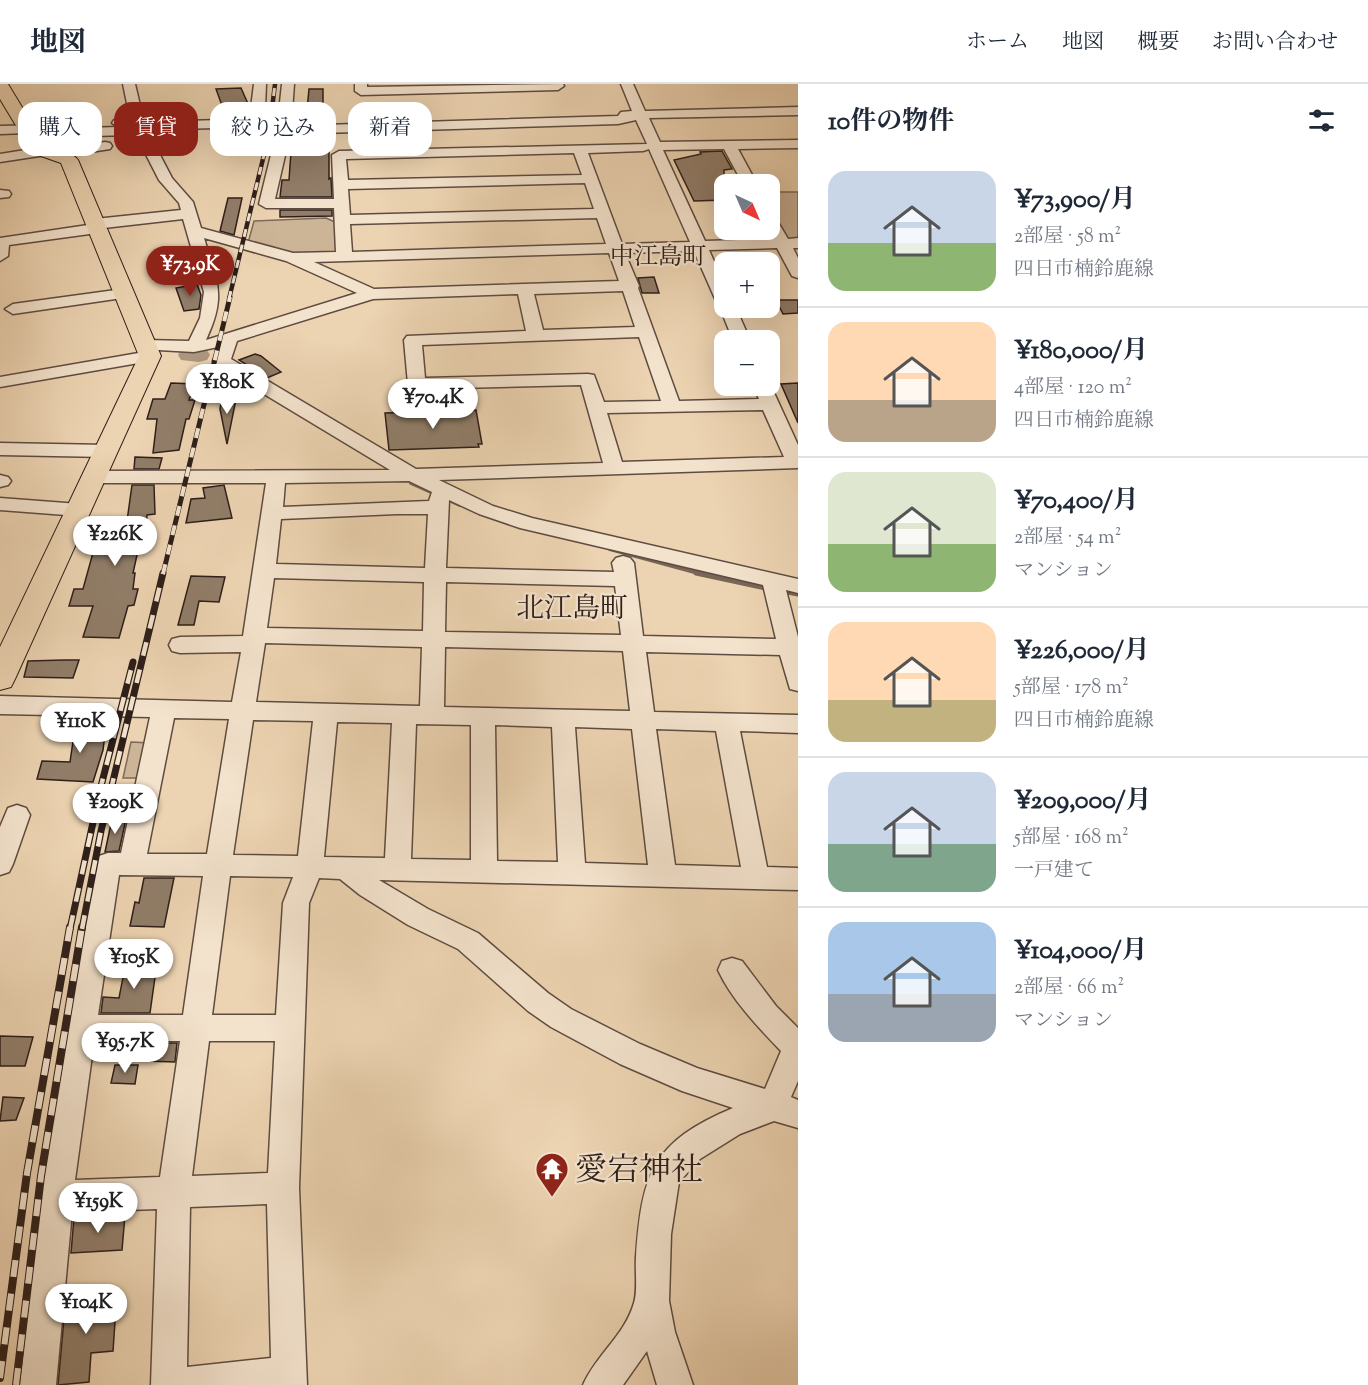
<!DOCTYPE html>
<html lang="ja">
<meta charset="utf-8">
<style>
body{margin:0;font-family:"Sorts Mill Goudy","Noto Serif JP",serif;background:#f6f6f7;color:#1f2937;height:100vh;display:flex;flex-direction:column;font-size:22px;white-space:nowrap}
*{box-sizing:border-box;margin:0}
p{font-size:20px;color:#747a83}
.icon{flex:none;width:33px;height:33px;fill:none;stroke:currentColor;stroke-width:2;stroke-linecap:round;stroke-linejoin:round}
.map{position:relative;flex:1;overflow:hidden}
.side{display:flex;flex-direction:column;background:#fff;width:570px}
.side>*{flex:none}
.guide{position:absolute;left:18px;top:18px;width:570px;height:54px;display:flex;gap:12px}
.needle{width:39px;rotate:136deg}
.fabs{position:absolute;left:714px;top:90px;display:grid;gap:12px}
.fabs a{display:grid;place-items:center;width:66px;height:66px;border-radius:12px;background:#fff;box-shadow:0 6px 24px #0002;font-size:30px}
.price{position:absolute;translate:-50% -51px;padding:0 14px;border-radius:21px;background:#fff;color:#222;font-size:20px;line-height:39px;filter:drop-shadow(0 2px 3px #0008)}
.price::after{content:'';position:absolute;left:50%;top:36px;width:18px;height:14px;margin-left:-9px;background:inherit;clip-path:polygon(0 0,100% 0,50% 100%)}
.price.active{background:#8f2418;color:#fff}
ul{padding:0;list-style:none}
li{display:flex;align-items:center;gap:18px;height:150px;padding:0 30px}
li+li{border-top:2px solid #e0e1e3}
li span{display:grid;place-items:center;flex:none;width:168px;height:120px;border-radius:18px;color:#555}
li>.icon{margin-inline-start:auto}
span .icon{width:72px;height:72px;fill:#fffc;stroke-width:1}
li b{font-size:26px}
h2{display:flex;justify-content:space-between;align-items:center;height:72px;padding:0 30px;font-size:26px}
.tag{padding:0 21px;border-radius:18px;background:#fff;box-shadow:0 6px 24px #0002;font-size:21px;line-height:54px}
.tag.active{background:#8f2418;color:#fff}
header{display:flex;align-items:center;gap:36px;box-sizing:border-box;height:84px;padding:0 30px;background:#fff;border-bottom:2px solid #e0e1e3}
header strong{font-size:28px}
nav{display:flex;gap:33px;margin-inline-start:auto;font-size:21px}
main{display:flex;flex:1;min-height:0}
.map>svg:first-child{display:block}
</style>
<header>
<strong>地図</strong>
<nav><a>ホーム</a><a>地図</a><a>概要</a><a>お問い合わせ</a></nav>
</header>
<main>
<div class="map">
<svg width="798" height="1301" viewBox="0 0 798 1301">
<rect width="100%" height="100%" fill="#ecd3b1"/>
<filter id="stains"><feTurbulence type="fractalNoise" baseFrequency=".00333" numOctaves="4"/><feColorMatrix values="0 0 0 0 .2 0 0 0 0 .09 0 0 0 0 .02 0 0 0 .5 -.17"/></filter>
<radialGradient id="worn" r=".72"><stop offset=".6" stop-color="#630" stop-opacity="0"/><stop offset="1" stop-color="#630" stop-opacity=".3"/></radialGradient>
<path fill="#ccb497" stroke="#7d6a58" stroke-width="1.5" d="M770,108h28v49l-14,-2 -14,-28z
M326,134l11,5 2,28 -4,2 -48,2 -39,-12 6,-22z
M131,658l20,1 -9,35h-19z"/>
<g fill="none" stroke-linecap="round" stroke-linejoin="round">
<path stroke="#796656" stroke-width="4" d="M411,399l49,22
M610,465l92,25"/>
<path stroke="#796656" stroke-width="5" d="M696,489l74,16
M782,507l16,3"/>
<path fill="#ab967e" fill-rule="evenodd" d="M189,264l18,2 3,5 -3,5 -8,2 -18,-2 -3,-5 3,-5z"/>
</g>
<path fill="#917d69" stroke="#2e1f1a" stroke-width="1.5" d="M241,4l8,18 -2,6 -23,-1 -8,-22z
M309,5h14v21h-16z
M311,53h18v42l2,-1 1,19h-52l2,-17h7l2,-28h19z
M722,67l10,18 -8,1v30l-30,1 -20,-41 27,-6 -1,-2z
M228,114h14l-8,37 -14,-4z
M280,126h52v6l-52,1z
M654,193l5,16h-17l-4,-15z
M197,200l4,11 -2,14 -15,2 -8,-23z
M776,216h22v13l-15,1z
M255,270l6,2 20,16 -14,6 -28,-18z
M171,299l24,1 -6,16h6l-6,19h-3l-7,31 -26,3 4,-34h-10l6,-20h12z
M798,299v40l-17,-39z
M222,315h14l-9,45 -7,-35z
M476,326l6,34h-4l1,3 -90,3 -4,-37z
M135,373l27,1 -3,11h-25z
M132,401h22l1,29 -8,1 -2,30 -6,1 -6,27h2l-2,16h5l-4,16 -6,1 -9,32 -36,-1 10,-31h-24l5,-17h9l19,-69 25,1z
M224,401l8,33 -46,5 5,-24 14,-1 -2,-10z
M191,492l34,1 -6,25 -20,-1 -5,24h-16z
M64,576h15l-6,18 -49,-1 4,-16z
M82,634h25l-4,32 -10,32 -56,-3 5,-18 28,1 5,-34h5z
M112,735h14l-7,32 -14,1z
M144,794h30l-10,49 -34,-1 5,-24 4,1z
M126,878l31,1 -7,50h-49l2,-16 16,1z
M0,952l33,1 -8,29h-25z
M148,959h29l-2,19 -30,-1z
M115,981h23l-3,19 -24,-1z
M3,1013l21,1 -8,22 -16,1z
M125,1131l-3,35 -51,3 3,-35z
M117,1209l-4,58 -22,2 -2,29 -31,3 8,-88z"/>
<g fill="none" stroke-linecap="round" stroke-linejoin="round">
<path stroke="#c6af93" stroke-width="14" stroke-dasharray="14 8" stroke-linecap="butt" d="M243,40l52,-1"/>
<g stroke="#5e4c40" stroke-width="3">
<path id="minor" d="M123,0h12l9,38 78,-2 1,-4 25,-2 3,-6 3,-24h12l-1,24 -7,13 -10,1v5l-101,3 25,48 21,24 8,26 92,25 43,-1 -2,-44h-68l-7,-4 18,-74 5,-46h12l-3,42 327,-10 3,-4 11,-1 -11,-27h12l12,27 153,-4v8l-149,3 11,24 138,-2v8l-60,1 19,35h-14l-19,-35 -61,1 42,91 67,-2 -5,-9h3v-15l5,2 13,22 10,-1v10h-5l5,10v20l-6,-2 -15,-28 -68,2 15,34v24h12l14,32h-17l-13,-32 2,-3 -6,-4 -22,-50 -69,2 14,33 -1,2 41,113 80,-2 -6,-13 17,-2 28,61v23l-359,12 54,26 39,12 266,61v14l-12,-3 12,47v54l-8,-2 -10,-34 -134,-3 8,60 144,3v18l-58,-2 27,136 31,1v22l-419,-10 49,29 50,24 70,60 23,16 69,35 57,24 68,21 16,-38c-23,-24 -49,-51 -63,-81l4,-9 10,-3 10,3 34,45 22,22v53l-7,16 7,3v28l-24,-7 -34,13 -40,25 -21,23 -8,52 -2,67 6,31 18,53h-36l-10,-34 -24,34h-40c13,-30 42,-50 51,-82 4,-13 1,-31 2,-46 6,-84 16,-115 97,-149l-51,-17 -62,-27 -69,-37 -23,-16 -70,-62 -50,-24 -48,-30 -20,-16 -21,-1 -10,25 -10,285 8,197h-156l6,-176 -85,3 -16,173h-36l21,-188 25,-169 29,-164 4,-8 9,-3h13l29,-136 -150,-3v-18l232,6 9,-50 -61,1 -8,-2 -3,-6 3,-6 8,-2 63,-1 23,-153h-171l-7,-2 -3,-4 3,-4 7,-2 295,-1 -174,-105 -3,-4 5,-14 -24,5 -54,-3 -3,-4 3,-4 6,-1 43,1 11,-23 4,-26 -21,-73 -79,9 -2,3 -5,2 -88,12 -1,11 -8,5v-23l88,-13 2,-4 5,-2 86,-9 -2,-7 -20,-23 -23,-45 -91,2 -16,-4 -29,1v-8l43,-1 7,4 68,-2 -6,-4 2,-3 16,-2zM636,36l11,24 -308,7 -7,4 2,44h-59l15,-65 328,-10zM649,65l41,93 -68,2 -34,-91 55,-2zM574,69l8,22 -234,5 -2,-21zM585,99l9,26 -244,6 -2,-26zM597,134l9,26 -254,8 -2,-28zM204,154l82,23 71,32 -151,47c21,-45 11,-57 -2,-102zM609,169l10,28 -245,8 -60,-27zM623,207l12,36 -92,3 -9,-36zM518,210l8,37 -119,5 -3,4 4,44 3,4 6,1 164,-4 22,78 -187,6 -185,-110 6,-18 136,-42zM639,253l22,64 -57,1 -10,-27 -6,-1 -163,4 -3,-33zM763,326l21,47 -162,5 -15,-49zM409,397l23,11 -3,9 -146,6 2,-24zM449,416l30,14 41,14 243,57 13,54 -133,-3 -9,-73 -4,-5 -7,-2 -7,2 -4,5 2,9 -168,-4zM397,430h31l-3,54 -149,-4 5,-45zM274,494l150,4 -1,49 -156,-3zM446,498l169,4 6,49 -176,-3zM265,559l157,4 -2,59 -164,-4zM445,563l178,4 7,60 -186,-4zM174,634l55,1 -22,135h-60zM253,636l60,1 -15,135 -65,-1zM337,638l55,1 -7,135 -61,-1zM416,640l55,1v135l-60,-1zM495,641l57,2 6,135 -61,-1zM575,643l57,2 16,136 -63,-2zM656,645l60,2 25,136 -66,-2zM119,791l84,1 -20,139h-85zM230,792l63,1 -10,26 -7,112h-64zM94,957h86l-20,136 -85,3zM209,957h66l-7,132 -76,3zM267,1120l4,154 -84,9 3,-160z
M355,0h12v3l196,-3 1,2 -6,4 -197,5 -6,-4z
M105,58l5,1 2,3 -2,3 -58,9 -6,-3 -46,7v-8l44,-7 6,3z
M0,106l9,1 2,3 -2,3 -9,1z
M123,205l8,5 -2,3 -116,17 -8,-5 8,-5z
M150,267l6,1 3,4 -3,4 -156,27v-10z
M0,359l107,2 7,2 3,4 -3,4 -7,2 -107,-2z
M0,391l8,2 3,4 -3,4 -8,2z
M0,414l79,6 7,2 3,4 -3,4 -7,2 -79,-6z
M17,721l9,3 4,7 -17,49 -4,8 -9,3v-48l8,-19z"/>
</g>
<g stroke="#2e1f1a" stroke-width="2">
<path id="major" d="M0,0h8l35,58c10,7 28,8 35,18l83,196 -146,323 -4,8 -11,3v-43l139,-291 -78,-193 -23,-8 -8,-6 -30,-50z"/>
</g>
<use href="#minor" fill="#f3e2cc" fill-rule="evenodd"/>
<use href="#major" fill="#ecd3b1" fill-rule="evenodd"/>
<g stroke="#2e1f1a" stroke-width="4.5">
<path id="rail-far3" d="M229,215l40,-165 6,-50"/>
</g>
<g stroke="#2e1f1a" stroke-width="5">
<path id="rail-far2" d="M163,490l67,-277"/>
</g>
<g stroke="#2e1f1a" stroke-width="7">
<path id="rail-far1" d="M70,845l30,-139 33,-128
M82,845l19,-98 62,-258"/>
</g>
<g stroke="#2e1f1a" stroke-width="8">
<path id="rail" d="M0,1294l27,-205 43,-246
M16,1301l25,-209 41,-249"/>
</g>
<use href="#rail-far3" stroke="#f3e2cc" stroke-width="3" stroke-dasharray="8" stroke-linecap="butt"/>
<use href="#rail-far2" stroke="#f3e2cc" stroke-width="4" stroke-dasharray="10" stroke-linecap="butt"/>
<use href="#rail-far1" stroke="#f3e2cc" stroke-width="4.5" stroke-dasharray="14" stroke-linecap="butt"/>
<use href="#rail" stroke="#f3e2cc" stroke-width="6" stroke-dasharray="17" stroke-linecap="butt"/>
<g stroke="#5e4c40" stroke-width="16" stroke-linecap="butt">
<path id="minor-bridge" d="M146,34l8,17"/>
</g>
<use href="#minor-bridge" stroke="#f3e2cc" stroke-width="14"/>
</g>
<defs>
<g id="temple-pin" transform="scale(1.725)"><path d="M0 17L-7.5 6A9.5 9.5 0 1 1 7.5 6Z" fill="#8f2418" stroke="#f3e2cc"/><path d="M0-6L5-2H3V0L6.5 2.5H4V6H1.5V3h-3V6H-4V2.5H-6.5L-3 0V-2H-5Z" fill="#fff"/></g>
</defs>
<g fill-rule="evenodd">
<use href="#temple-pin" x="552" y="1085"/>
</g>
<g text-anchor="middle" stroke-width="4.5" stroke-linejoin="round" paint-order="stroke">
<g font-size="24" fill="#2e1f1a" stroke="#f3e2cc">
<text x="658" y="180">中江島町</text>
</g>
<g font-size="28" fill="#2e1f1a" stroke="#f3e2cc">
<text x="572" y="533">北江島町</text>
</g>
<g font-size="32" fill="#2e1f1a" stroke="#f3e2cc" text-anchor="start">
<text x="575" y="1096">愛宕神社</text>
</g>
</g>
<rect width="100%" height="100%" filter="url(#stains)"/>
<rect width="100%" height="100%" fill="url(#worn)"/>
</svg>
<div class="fabs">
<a><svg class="needle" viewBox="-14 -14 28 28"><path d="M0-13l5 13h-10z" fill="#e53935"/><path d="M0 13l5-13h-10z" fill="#747a83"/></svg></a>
<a>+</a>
<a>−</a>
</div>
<b class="price active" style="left:190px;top:213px">¥73.9K</b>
<b class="price" style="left:227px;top:331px">¥180K</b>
<b class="price" style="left:433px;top:346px">¥70.4K</b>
<b class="price" style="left:115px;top:483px">¥226K</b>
<b class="price" style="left:80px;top:670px">¥110K</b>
<b class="price" style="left:115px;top:751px">¥209K</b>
<b class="price" style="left:134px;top:906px">¥105K</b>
<b class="price" style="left:125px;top:990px">¥95.7K</b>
<b class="price" style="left:98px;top:1150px">¥159K</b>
<b class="price" style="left:86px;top:1251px">¥104K</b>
<div class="guide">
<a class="tag">購入</a>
<a class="tag active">賃貸</a>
<a class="tag">絞り込み</a>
<a class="tag">新着</a>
</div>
</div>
<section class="side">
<h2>10件の物件<svg class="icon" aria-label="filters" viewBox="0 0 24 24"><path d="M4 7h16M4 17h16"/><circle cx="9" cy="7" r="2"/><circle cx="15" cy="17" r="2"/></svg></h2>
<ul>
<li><span style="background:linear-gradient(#c9d6e8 60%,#8fb573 0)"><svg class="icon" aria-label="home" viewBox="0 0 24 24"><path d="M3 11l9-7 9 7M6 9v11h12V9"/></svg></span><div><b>¥73,900/月</b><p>2部屋 · 58 m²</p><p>四日市楠鈴鹿線</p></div></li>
<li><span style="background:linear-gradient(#ffd9b3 65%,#b9a48a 0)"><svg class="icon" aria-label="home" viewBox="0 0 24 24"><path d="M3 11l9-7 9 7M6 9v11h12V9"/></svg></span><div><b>¥180,000/月</b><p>4部屋 · 120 m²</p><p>四日市楠鈴鹿線</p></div></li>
<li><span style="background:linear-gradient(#dfe7d0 60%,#8fb573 0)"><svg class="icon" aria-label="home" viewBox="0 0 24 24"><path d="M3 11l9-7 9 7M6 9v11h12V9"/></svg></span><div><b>¥70,400/月</b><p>2部屋 · 54 m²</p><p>マンション</p></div></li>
<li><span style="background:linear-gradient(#ffd9b3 65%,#c2b280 0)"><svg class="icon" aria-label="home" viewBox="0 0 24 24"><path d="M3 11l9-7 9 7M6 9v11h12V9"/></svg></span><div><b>¥226,000/月</b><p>5部屋 · 178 m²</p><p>四日市楠鈴鹿線</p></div></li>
<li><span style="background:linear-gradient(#c9d6e8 60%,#7fa58c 0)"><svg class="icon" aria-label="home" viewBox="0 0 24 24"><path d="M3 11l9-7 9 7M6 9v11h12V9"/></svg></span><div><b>¥209,000/月</b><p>5部屋 · 168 m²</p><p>一戸建て</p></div></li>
<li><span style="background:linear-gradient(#a9c7e8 60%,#9aa5b1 0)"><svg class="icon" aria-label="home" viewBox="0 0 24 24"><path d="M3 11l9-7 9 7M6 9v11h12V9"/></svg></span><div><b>¥104,000/月</b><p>2部屋 · 66 m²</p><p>マンション</p></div></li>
</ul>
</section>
</main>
